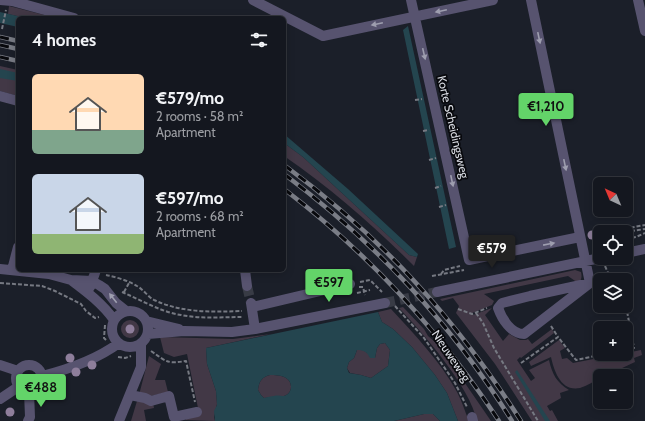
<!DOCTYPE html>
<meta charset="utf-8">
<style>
body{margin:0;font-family:Cabin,sans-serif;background:#1d2028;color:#f1f3f6;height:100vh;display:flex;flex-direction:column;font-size:15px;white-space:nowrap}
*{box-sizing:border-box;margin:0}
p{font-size:13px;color:#9d9fa4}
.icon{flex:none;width:22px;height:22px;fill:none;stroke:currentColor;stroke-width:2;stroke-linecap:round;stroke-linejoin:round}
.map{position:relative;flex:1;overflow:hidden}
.drawer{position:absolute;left:16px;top:16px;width:270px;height:256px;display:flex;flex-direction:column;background:#14171f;border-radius:6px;box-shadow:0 2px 10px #0003,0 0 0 1px #33363d}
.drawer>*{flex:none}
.needle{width:26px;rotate:316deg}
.controls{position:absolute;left:593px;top:177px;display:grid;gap:8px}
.controls a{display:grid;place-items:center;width:40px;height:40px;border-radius:6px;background:#14171f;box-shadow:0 2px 10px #0003,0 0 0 1px #33363d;font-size:20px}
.price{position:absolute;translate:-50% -34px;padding:0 9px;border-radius:4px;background:#63d469;color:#111;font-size:13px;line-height:26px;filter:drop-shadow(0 1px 2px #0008)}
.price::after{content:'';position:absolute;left:50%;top:24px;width:12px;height:9px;margin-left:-6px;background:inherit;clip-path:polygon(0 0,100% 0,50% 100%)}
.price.selected{background:#222;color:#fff}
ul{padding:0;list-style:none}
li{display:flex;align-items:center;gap:12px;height:100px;padding:0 16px}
li span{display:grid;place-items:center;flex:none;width:112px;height:80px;border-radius:6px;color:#555}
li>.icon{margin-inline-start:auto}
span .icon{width:48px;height:48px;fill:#fffc;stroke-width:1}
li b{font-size:17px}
h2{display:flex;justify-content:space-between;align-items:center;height:48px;padding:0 16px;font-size:17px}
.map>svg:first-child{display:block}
</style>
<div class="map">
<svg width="645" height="421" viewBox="0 0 645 421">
<rect width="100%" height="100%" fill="#1b1f29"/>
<path fill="#423846" d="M9,6l47,12h-30l-18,-4z
M0,66l18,4v26l-18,-5z
M284,143l19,14 106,98 8,2 -3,9c-40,-40 -83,-78 -130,-110z
M575,270l6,2c1,4 1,8 -3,11l-10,-7 -84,18 10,7 -2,4 -20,8 1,2 19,-7 -7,7 18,26 6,-7 11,6h6l2,-1 4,5 20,-15 2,4 -33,25 -1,-1 -3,3 14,21 4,-3 -6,-8 20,-10c3,14 8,23 20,30l-9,3 1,5 -14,8 3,5 2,-1 6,11h-26l-37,-57 -39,-51 3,-7 -6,-8 -11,3 -2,-2z
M403,307l21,22 4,7 7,6 12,15 44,64h-14c-7,-34 -54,-88 -78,-113z
M391,309c24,26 49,52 66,83 5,9 8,20 12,29h-11l-11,-28 -12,-18 -23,-28 -19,-18 -11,-7 -4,-10z
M121 329a9 9 0 1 1 18 0a9 9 0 1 1-18 0Z
M271,334l-65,14 1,16 9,27 1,13 -3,13 1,4 -29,-1 -1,-3 14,-4 -12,-59 -13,3 -10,-4 -4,-16 73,2z
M559,340l6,8 -5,3 2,8 5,-1 6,5 46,-9h7v-1l15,-3 1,5 -8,3 1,4 -30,14h-5v2c-6,3 -13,8 -20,10 -19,4 -26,-17 -29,-31l-20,9 -2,-4z
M385,343l5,7 -2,16 -17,12 -10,-3 -11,-2 -3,-5 2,-6 5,-4 3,-8h6l12,8 2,-10 3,-4z
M149,356l12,8 -6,16h10l3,12 -17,4 -12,-1z
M270,375c5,0 11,0 16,3 7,4 7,15 -2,18 -4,1 -14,1 -20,2l-3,-3 -3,-5c1,-9 4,-13 12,-15z
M137,401l16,2 1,5 -10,2 2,11h-15z
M424,414h9l7,7h-46z"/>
<path fill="#24454f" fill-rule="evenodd" d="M0,12l26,6h-8v9l-18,-4z
M408,26l48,221 -7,2 -46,-219z
M0,69l18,4v8l-18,-3z
M284,134l64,55 70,65 -1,3 -8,-2 -106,-98 -19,-14z
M378,312l4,10 11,7 19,18 23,28 12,18 11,28h-18l-7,-7h-9l-30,7h-179l-1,-10 3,-6 -1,-14 -9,-27 -1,-16zM385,343l5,7 -2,16 -17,12 -10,-3 -12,-2 -2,-5 2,-6 5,-4 3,-8c7,0 10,2 13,8h5l2,-10 3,-4zM270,375c5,0 11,0 16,3 7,4 7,15 -2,18 -3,0 -7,-1 -10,0 -3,0 -6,1 -10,2l-3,-3 -3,-5c1,-9 4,-13 12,-15z
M517,370l33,51h-5l-30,-49z"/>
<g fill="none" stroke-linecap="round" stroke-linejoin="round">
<path stroke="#383b45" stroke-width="10" stroke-dasharray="10 5" stroke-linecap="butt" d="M247,286l4,17
M385,303l52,-11"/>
<path stroke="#767982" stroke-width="2" stroke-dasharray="4 2" stroke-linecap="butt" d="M2,29l4,-19
M415,100l7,-1
M423,131l6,-1
M429,160l7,-2
M435,188l6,-2
M439,207l7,-2
M607,232l38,-7
M625,232l20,-3
M590,237l10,-4
M626,239l10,-2 9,-4
M593,244l7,-5
M594,246l6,-1
M608,264l13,-2
M605,266l6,14
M441,274l3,-4 16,-4
M106,275c10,2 23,6 31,11 7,4 11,11 17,14 28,13 58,12 88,11
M432,276l32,-6
M360,282l10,-2 12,12
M0,283l42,3 13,5 26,13 5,7 9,7 4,-1
M359,287h4l2,8
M122,292c19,8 39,20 59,23 20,4 42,2 62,2
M124,292l5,-9
M357,293l13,-3
M395,306l29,32 31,45 12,24
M626,306l8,42 -8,2
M458,309l14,5 15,-6
M476,313l7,10 11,25 44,73
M105,325l-1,13 2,2
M551,326l7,11
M151,351c16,11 16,13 35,10l9,41
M118,357l7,1 6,-2
M521,363l37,-26 18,23 29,-6"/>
<path stroke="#57536f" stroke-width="10" d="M0,0l12,1 62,17
M253,0l70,36 170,-36
M411,0l58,260 111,-23
M531,0l59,283
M638,0l7,31
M0,96l18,5
M626,253l19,-4
M0,269l49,5 22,6 21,1 7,4 6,4 11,14 10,8
M12,270l6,-23
M245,270l2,16
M71,280c16,12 32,24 43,40
M590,283l-66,51c-13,0 -22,-15 -26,-26l4,-5 28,-7z
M90,287l6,-17
M437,292l163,-34
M251,303l4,26
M252,307l98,-23
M112 329a18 18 0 1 1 36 0a18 18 0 1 1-36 0Z
M146,321l33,8
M148,334l36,-3 48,1 23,-3 130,-26
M16 378a13 13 0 1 1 26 0a13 13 0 1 1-26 0Z
M0,365l18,6
M42,376c28,-7 54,-16 77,-33
M130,395l15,3 6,3 18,-5 5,21 23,-5
M0,399l18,-12
M472,417l1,4
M28,421l2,-4 -1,-25
M119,421l22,-54v-24"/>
<g stroke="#7a7d86" stroke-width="4.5">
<path id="rail" d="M0,37l18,4
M0,45l18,4
M0,57l18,4
M284,165c99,73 171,153 237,256
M284,174c93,70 166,148 228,247
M284,189c85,65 156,142 215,232"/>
</g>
<use href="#rail" stroke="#08090d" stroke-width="3" stroke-dasharray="9" stroke-linecap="butt"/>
</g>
<g fill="#8e7e9b">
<circle cx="592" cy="235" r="4.5"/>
<circle cx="130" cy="329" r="4.5"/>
<circle cx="70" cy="358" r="4.5"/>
<circle cx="92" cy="365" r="4.5"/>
<circle cx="76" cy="372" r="4.5"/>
<circle cx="29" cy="379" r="4.5"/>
<circle cx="60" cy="379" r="4.5"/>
<circle cx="48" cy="389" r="4.5"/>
<circle cx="10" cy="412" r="4.5"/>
</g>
<defs><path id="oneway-solid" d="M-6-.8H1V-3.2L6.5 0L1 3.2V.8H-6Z"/></defs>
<g fill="#9e9eaf">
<use href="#oneway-solid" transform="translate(441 11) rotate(168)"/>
<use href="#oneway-solid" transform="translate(377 24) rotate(168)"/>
<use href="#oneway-solid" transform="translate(539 38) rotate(78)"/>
<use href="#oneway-solid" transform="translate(424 54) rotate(77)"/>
<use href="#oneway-solid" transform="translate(565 165) rotate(78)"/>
<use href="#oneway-solid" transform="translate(452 181) rotate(78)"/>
<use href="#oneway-solid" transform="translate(549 244) rotate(-11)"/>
<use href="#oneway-solid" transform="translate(113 298) rotate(-128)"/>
</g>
<g text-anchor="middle" stroke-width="3.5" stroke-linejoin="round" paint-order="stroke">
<g font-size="12" fill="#d9dce3" stroke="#08090d">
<text transform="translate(453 127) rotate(77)" y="4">Korte Scheidingsweg</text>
<text transform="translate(451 356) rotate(56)" y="4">Nieuweweg</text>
</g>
</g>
</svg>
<div class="controls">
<a><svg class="needle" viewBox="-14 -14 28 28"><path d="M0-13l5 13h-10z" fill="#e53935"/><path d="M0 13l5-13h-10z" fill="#9d9fa4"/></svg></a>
<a><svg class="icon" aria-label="locate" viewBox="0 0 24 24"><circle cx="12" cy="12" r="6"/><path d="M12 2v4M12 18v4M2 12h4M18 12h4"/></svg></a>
<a><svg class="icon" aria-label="layers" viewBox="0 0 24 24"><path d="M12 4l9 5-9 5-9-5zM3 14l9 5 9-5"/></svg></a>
<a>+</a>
<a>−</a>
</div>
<b class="price" style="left:546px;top:127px">€1,210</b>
<b class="price selected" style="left:492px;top:269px">€579</b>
<b class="price" style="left:329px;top:303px">€597</b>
<b class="price" style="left:41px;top:408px">€488</b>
<section class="drawer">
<h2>4 homes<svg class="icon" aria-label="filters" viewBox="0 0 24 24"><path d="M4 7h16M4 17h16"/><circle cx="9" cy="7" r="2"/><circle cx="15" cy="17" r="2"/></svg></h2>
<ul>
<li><span style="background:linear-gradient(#ffd9b3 70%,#7fa58c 0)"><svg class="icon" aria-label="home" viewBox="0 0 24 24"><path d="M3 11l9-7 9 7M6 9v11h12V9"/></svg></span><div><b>€579/mo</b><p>2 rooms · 58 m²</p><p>Apartment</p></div></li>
<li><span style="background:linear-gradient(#c9d6e8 75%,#8fb573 0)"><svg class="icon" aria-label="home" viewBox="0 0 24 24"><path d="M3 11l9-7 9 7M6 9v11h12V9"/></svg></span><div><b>€597/mo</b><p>2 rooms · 68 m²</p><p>Apartment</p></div></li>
</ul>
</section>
</div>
